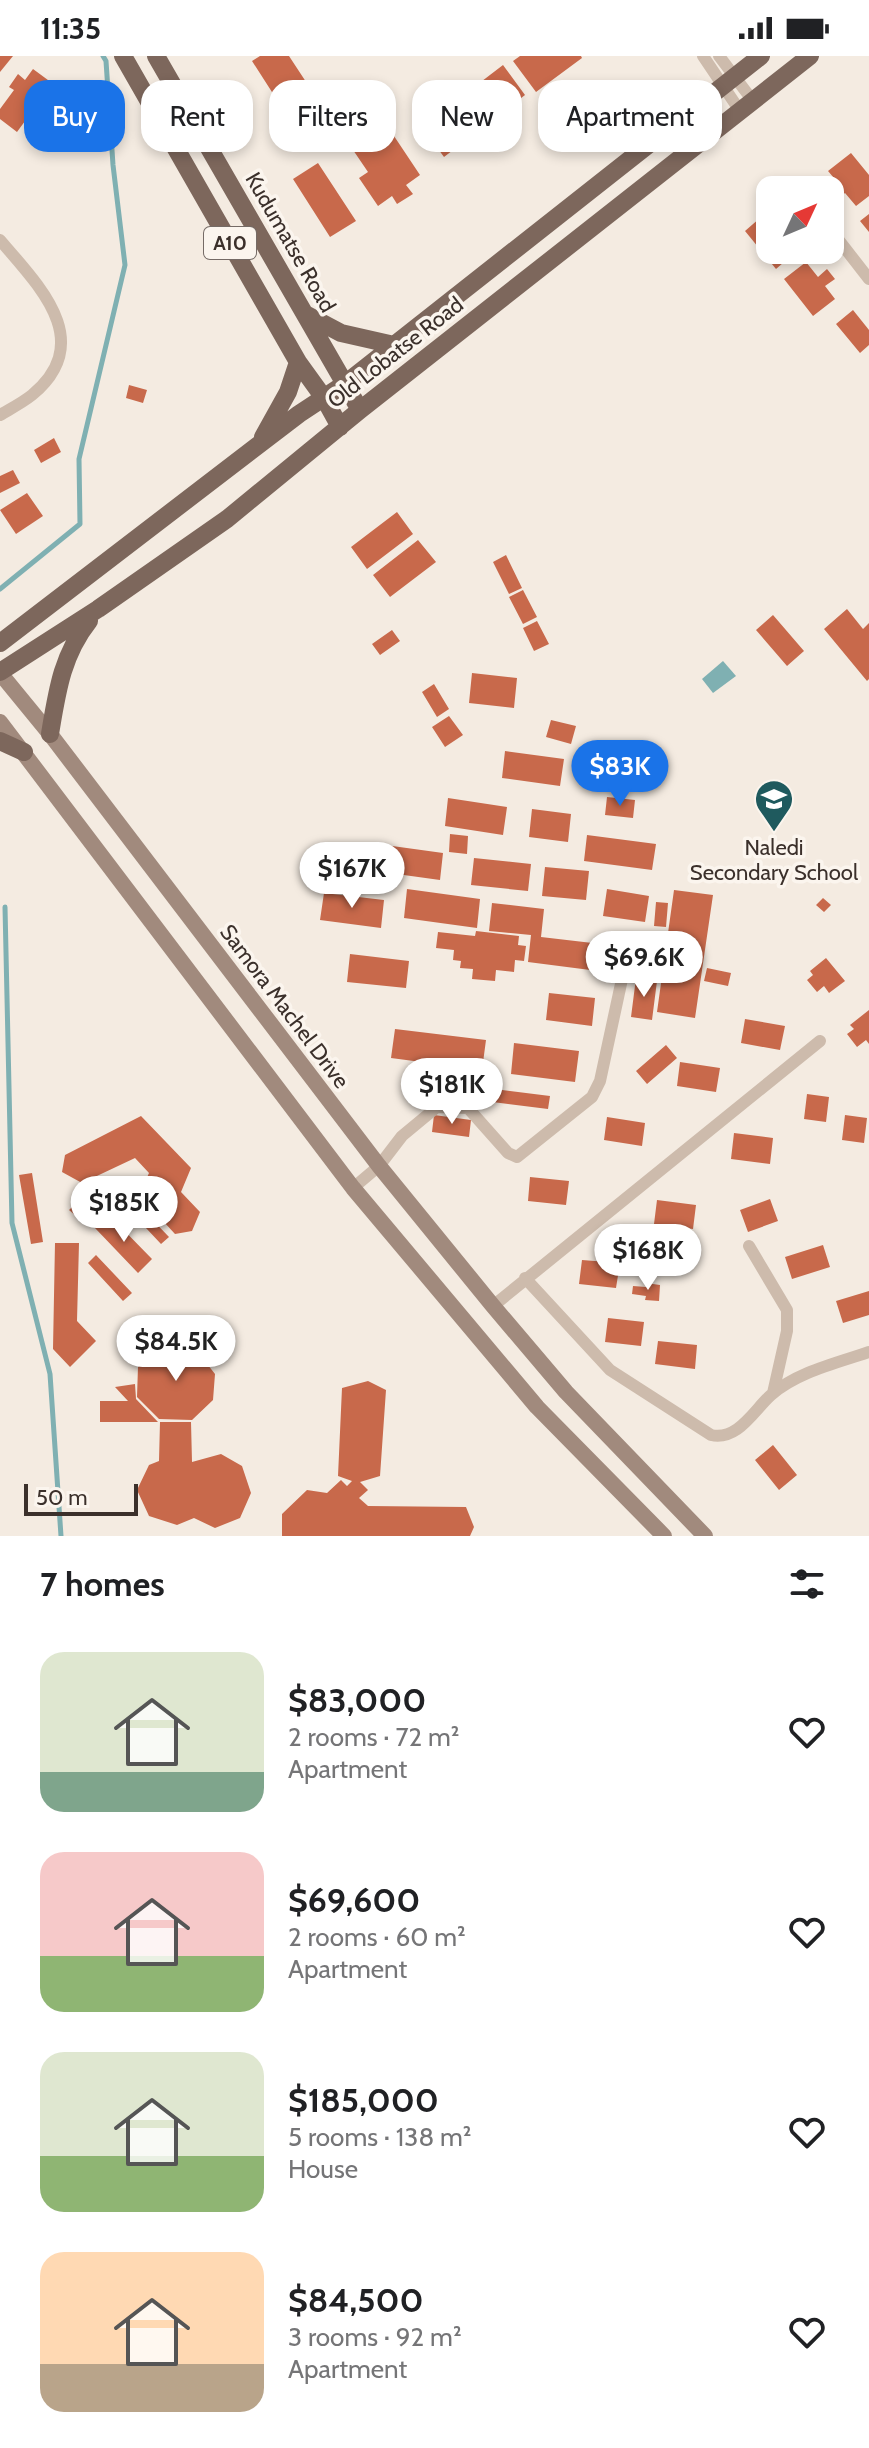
<!DOCTYPE html>
<meta charset="utf-8">
<style>
body{margin:0;font-family:Cabin,sans-serif;background:#f2f2f2;color:#202124;height:100vh;display:flex;flex-direction:column;font-size:30px;white-space:nowrap}
*{box-sizing:border-box;margin:0}
p{font-size:26px;color:#757577}
.icon{flex:none;width:44px;height:44px;fill:none;stroke:currentColor;stroke-width:2;stroke-linecap:round;stroke-linejoin:round}
.map{position:relative;height:1480px;overflow:hidden}
.details{display:flex;flex-direction:column;background:#fff;flex:1}
.details>*{flex:none}
.hud{position:absolute;left:24px;top:24px;width:822px;height:72px;display:flex;gap:16px}
.needle{width:52px;rotate:46deg}
.fabs{position:absolute;left:756px;top:120px;display:grid;gap:16px}
.fabs a{display:grid;place-items:center;width:88px;height:88px;border-radius:16px;background:#fff;box-shadow:0 4px 12px #0003;font-size:40px}
.scale{position:absolute;left:24px;bottom:20px;width:114px;box-sizing:border-box;padding-left:8px;border:4px solid #3b302b;border-top:0;font-size:22px;line-height:28px;white-space:nowrap;color:#3b302b;-webkit-text-stroke:6px #fbf5ee;paint-order:stroke}
.price{position:absolute;translate:-50% -68px;padding:0 18px;border-radius:28px;background:#fff;color:#222;font-size:26px;line-height:52px;filter:drop-shadow(0 2px 4px #0008)}
.price::after{content:'';position:absolute;left:50%;top:48px;width:24px;height:18px;margin-left:-12px;background:inherit;clip-path:polygon(0 0,100% 0,50% 100%)}
.price.selected{background:#1a73e8;color:#fff}
ul{padding:0;list-style:none}
li{display:flex;align-items:center;gap:24px;height:200px;padding:0 40px}
li span{display:grid;place-items:center;flex:none;width:224px;height:160px;border-radius:24px;color:#555}
li>.icon{margin-inline-start:auto}
span .icon{width:96px;height:96px;fill:#fffc;stroke-width:1}
li b{font-size:34px}
h2{display:flex;justify-content:space-between;align-items:center;height:96px;padding:0 40px;font-size:34px}
.tag{padding:0 28px;border-radius:24px;background:#fff;box-shadow:0 4px 12px #0003;font-size:28px;line-height:72px}
.tag.selected{background:#1a73e8;color:#fff}
.status{display:flex;justify-content:space-between;align-items:center;height:56px;padding:0 40px;background:#fff;direction:ltr}
.status svg{height:22px;fill:currentColor}
.map>svg:first-child{display:block}
</style>
<div class="status"><b>11:35</b><svg viewBox="0 0 49 12"><path d="M0 12V9h3v3zM5 12V6h3v6zM10 12V3h3v9zM15 12V0h3v12zM26 1h20v11H26zM47 4h2v5h-2z"/></svg></div>
<div class="map">
<svg width="869" height="1480" viewBox="0 0 869 1480">
<rect width="100%" height="100%" fill="#f4ebe1"/>
<path fill="#7fb0b2" d="M723,605l13,15 -23,17 -11,-14z"/>
<g fill="none" stroke-linecap="round" stroke-linejoin="round">
<path stroke="#7fb0b2" stroke-width="5" d="M0,533l80,-65 -1,-65 46,-194 -12,-100 -7,-104 -3,-5
M5,851l7,316 38,151 11,162"/>
</g>
<path fill="#c8694b" d="M0,0h13l-13,16z
M260,0h29l44,67 -29,19 -52,-81z
M520,0h61l1,2 -46,34 -23,-31z
M503,9l22,30 -81,62 -22,-30z
M33,13l19,14 -8,11 7,6 -9,11 -6,-5 -19,26 -17,-13v-10l14,-19 -5,-3 9,-13 7,6z
M386,68l34,51 -14,10 7,9 -16,10 -5,-8 -14,10 -19,-28 9,-6 -17,-25z
M851,97l18,22v21l-13,10 -11,-13 -9,7 -6,-8 9,-8 -11,-13z
M318,107l38,58 -26,16 -37,-58z
M767,156l3,3v35h28l-22,19 -31,-38z
M869,158v18l-9,-11z
M806,206l12,15 9,-8 8,10 -10,7 10,13 -22,17 -29,-37z
M853,254l16,20v15l-9,8 -24,-29z
M129,329l18,5 -4,13 -17,-5z
M54,382l7,14 -20,11 -7,-13z
M13,414l7,13 -20,10v-17z
M27,437l16,23 -27,18 -16,-24z
M397,456l16,22 -46,35 -16,-22z
M418,484l18,22 -46,35 -17,-22z
M506,499l16,33 -13,6 -16,-32z
M523,534l14,27 -14,7 -14,-27z
M847,553l16,20 6,-6v56l-2,2 -43,-52z
M773,559l31,36 -17,15 -31,-36z
M537,565l12,23 -15,7 -11,-23z
M392,574l8,11 -20,14 -8,-11z
M472,617l45,5 -3,30 -45,-5z
M434,628l15,25 -12,8 -15,-25z
M449,660l14,19 -18,12 -13,-20z
M551,664l25,6 -5,18 -25,-7z
M505,695l59,8 -4,27 -58,-8z
M607,741l28,3 -2,18 -28,-3z
M448,742l59,9 -4,28 -58,-9z
M532,753l39,5 -3,28 -39,-5z
M450,778l18,2 -1,18 -18,-2z
M587,779l69,9 -4,26 -68,-9z
M385,789l58,8 -3,27 -58,-8z
M474,802l57,6 -3,27 -57,-6z
M545,811l44,4 -3,29 -44,-4z
M407,833l73,10 -3,29 -73,-10z
M607,833l42,7 -4,26 -42,-6z
M674,834l39,5 -18,123 -38,-6z
M324,837l60,7 -3,28 -61,-8z
M823,842l8,7 -7,7 -8,-7z
M656,846l12,1 -2,24 -12,-1z
M492,847l52,6 -3,28 60,7 -3,27 -70,-9 3,-27 -42,-4z
M476,875l43,5 -1,9 8,1 -2,15 -9,-1 -1,12 -18,-2 -1,11 -23,-2 1,-10 -13,-1 1,-7 -8,-1 1,-10 -18,-2 2,-16 37,4z
M651,877l11,1 -1,13 -11,-1z
M648,893l14,1 -1,6 -13,-1z
M350,898l59,7 -3,27 -59,-6z
M826,902l19,23 -16,12 -5,-7 -7,6 -10,-12 6,-5 -3,-4z
M707,912l24,5 -3,13 -24,-5z
M636,922l21,3 -5,39 -21,-3z
M549,937l46,5 -3,28 -46,-6z
M869,954v34l-3,-4 -9,7 -10,-13 7,-5 -4,-4z
M745,963l40,7 -5,24 -39,-7z
M395,973l91,11 -4,30 -91,-12z
M514,987l65,8 -4,31 -64,-8z
M666,989l11,13 -30,26 -11,-13z
M680,1006l40,6 -4,24 -39,-6z
M425,1027h20v12h-20z
M455,1028l95,12 -2,13 -94,-12z
M807,1038l22,3 -3,25 -22,-3z
M434,1059l37,5 -2,17 -37,-5z
M845,1059l22,3 -3,25 -22,-3z
M141,1060l50,52 -10,24 19,20 -8,19 -17,3 -36,-39 10,-22 -14,-15 -53,25 -20,-11 3,-17z
M607,1061l38,6 -3,23 -38,-6z
M734,1077l39,5 -3,26 -39,-5z
M32,1117l11,69 -12,2 -12,-69z
M530,1121l39,4 -3,24 -38,-4z
M97,1127l7,6 -28,27 -7,-6z
M122,1132l47,49 -8,7 -46,-49z
M770,1143l8,22 -30,11 -8,-22z
M657,1144l39,5 -3,24 -39,-5z
M109,1159l43,44 -14,14 -43,-45z
M55,1187h24l-2,78 19,20 -26,26 -17,-18z
M823,1189l7,22 -38,12 -7,-22z
M96,1199l36,38 -9,8 -35,-38z
M582,1204l38,3 -4,25 -37,-4z
M646,1227l14,2 -1,16 -14,-1 1,-4 -14,-2 1,-8 13,1z
M869,1235v24l-26,8 -7,-22z
M608,1262l36,4 -3,24 -36,-4z
M658,1285l39,4 -2,24 -40,-5z
M163,1290h30l22,28 -2,26 -21,20 -33,-1 -22,-22 1,-30z
M368,1325l18,9 -6,86 -20,6 8,8 -9,8 9,8 98,1 8,20 -4,9h-188v-22l25,-24 20,3 14,-13 6,6 5,-5 -14,-5 4,-88z
M135,1328l1,15 22,23h-58v-21h28l-13,-14z
M160,1366h31l1,40 29,-8 21,12 9,27 -11,25 -25,10 -21,-10 -17,7 -28,-9 -12,-26 12,-25 10,-4z
M773,1389l24,30 -18,15 -24,-30z"/>
<g fill="none" stroke-linecap="round" stroke-linejoin="round">
<path stroke="#cdbbac" stroke-width="12" d="M703,0l37,55
M719,0l34,45
M830,173l39,50
M0,184c38,45 97,101 32,155 -10,8 -22,14 -32,20
M353,1132l26,-22 23,-30 35,-29 31,1 40,45 9,4 75,-60 8,-16 27,-125
M749,1190l38,64v21l-14,62
M525,1222l85,92 101,65c27,6 43,-25 60,-40 26,-23 66,-32 98,-43
M493,1250l327,-265"/>
<path stroke="#a18a7d" stroke-width="16" d="M0,617l50,61 329,432 114,140 73,86 139,144
M0,666l353,466 184,219 127,129"/>
<path stroke="#7d675c" stroke-width="18" d="M123,0l175,306 26,36 16,29
M156,0l204,354
M307,259l34,18 53,12
M263,381l25,-45 10,-30
M0,587l299,-229 47,-31 415,-327
M0,616l98,-63 129,-90 133,-109 450,-354
M50,678c7,-42 12,-79 39,-113
M0,685l24,11"/>
</g>
<defs>
<g id="school-pin" transform="scale(2)"><path d="M0 17L-7.5 6A9.5 9.5 0 1 1 7.5 6Z" fill="#1f5a5e" stroke="#fbf5ee"/><path d="M0-5L7-2L0 1L-7-2ZM-4 1L0 2.5L4 1V4Q0 6-4 4Z" fill="#fff"/></g>
</defs>
<g fill-rule="evenodd">
<use href="#school-pin" x="774" y="743"/>
</g>
<g text-anchor="middle" stroke-width="7" stroke-linejoin="round" paint-order="stroke">
<rect fill="#fbf5ee" stroke="#756b66" stroke-width="2" x="204" y="171" width="52" height="32" rx="6"/>
<g font-size="20" font-weight="bold" fill="#3b302b">
<text x="230" y="194">A10</text>
</g>
<g font-size="22" fill="#3b302b" stroke="#fbf5ee">
<text transform="translate(291 186) rotate(60)" y="8">Kudumatse Road</text>
<text transform="translate(395 296) rotate(-38)" y="8">Old Lobatse Road</text>
<text transform="translate(285 950) rotate(53)" y="8">Samora Machel Drive</text>
</g>
<g font-size="22" fill="#3b302b" stroke="#fbf5ee">
<text x="774" y="799">Naledi<tspan x="774" dy="25">Secondary School</tspan></text>
</g>
</g>
</svg>
<div class="fabs">
<a><svg class="needle" viewBox="-14 -14 28 28"><path d="M0-13l5 13h-10z" fill="#e53935"/><path d="M0 13l5-13h-10z" fill="#757577"/></svg></a>
</div>
<div class="scale">50 m</div>
<b class="price selected" style="left:620px;top:752px">$83K</b>
<b class="price" style="left:352px;top:854px">$167K</b>
<b class="price" style="left:644px;top:943px">$69.6K</b>
<b class="price" style="left:452px;top:1070px">$181K</b>
<b class="price" style="left:124px;top:1188px">$185K</b>
<b class="price" style="left:648px;top:1236px">$168K</b>
<b class="price" style="left:176px;top:1327px">$84.5K</b>
<div class="hud">
<a class="tag selected">Buy</a>
<a class="tag">Rent</a>
<a class="tag">Filters</a>
<a class="tag">New</a>
<a class="tag">Apartment</a>
</div>
</div>
<section class="details">
<h2>7 homes<svg class="icon" aria-label="filters" viewBox="0 0 24 24"><path d="M4 7h16M4 17h16"/><circle cx="9" cy="7" r="2"/><circle cx="15" cy="17" r="2"/></svg></h2>
<ul>
<li><span style="background:linear-gradient(#dfe7d0 75%,#7fa58c 0)"><svg class="icon" aria-label="home" viewBox="0 0 24 24"><path d="M3 11l9-7 9 7M6 9v11h12V9"/></svg></span><div><b>$83,000</b><p>2 rooms · 72 m²</p><p>Apartment</p></div><svg class="icon" aria-label="heart" viewBox="0 0 24 24"><path d="M12 20l-8-8c-3-5 5-10 8-4 3-6 11-1 8 4z"/></svg></li>
<li><span style="background:linear-gradient(#f6c9c9 65%,#8fb573 0)"><svg class="icon" aria-label="home" viewBox="0 0 24 24"><path d="M3 11l9-7 9 7M6 9v11h12V9"/></svg></span><div><b>$69,600</b><p>2 rooms · 60 m²</p><p>Apartment</p></div><svg class="icon" aria-label="heart" viewBox="0 0 24 24"><path d="M12 20l-8-8c-3-5 5-10 8-4 3-6 11-1 8 4z"/></svg></li>
<li><span style="background:linear-gradient(#dfe7d0 65%,#8fb573 0)"><svg class="icon" aria-label="home" viewBox="0 0 24 24"><path d="M3 11l9-7 9 7M6 9v11h12V9"/></svg></span><div><b>$185,000</b><p>5 rooms · 138 m²</p><p>House</p></div><svg class="icon" aria-label="heart" viewBox="0 0 24 24"><path d="M12 20l-8-8c-3-5 5-10 8-4 3-6 11-1 8 4z"/></svg></li>
<li><span style="background:linear-gradient(#ffd9b3 70%,#b9a48a 0)"><svg class="icon" aria-label="home" viewBox="0 0 24 24"><path d="M3 11l9-7 9 7M6 9v11h12V9"/></svg></span><div><b>$84,500</b><p>3 rooms · 92 m²</p><p>Apartment</p></div><svg class="icon" aria-label="heart" viewBox="0 0 24 24"><path d="M12 20l-8-8c-3-5 5-10 8-4 3-6 11-1 8 4z"/></svg></li>
</ul>
</section>
